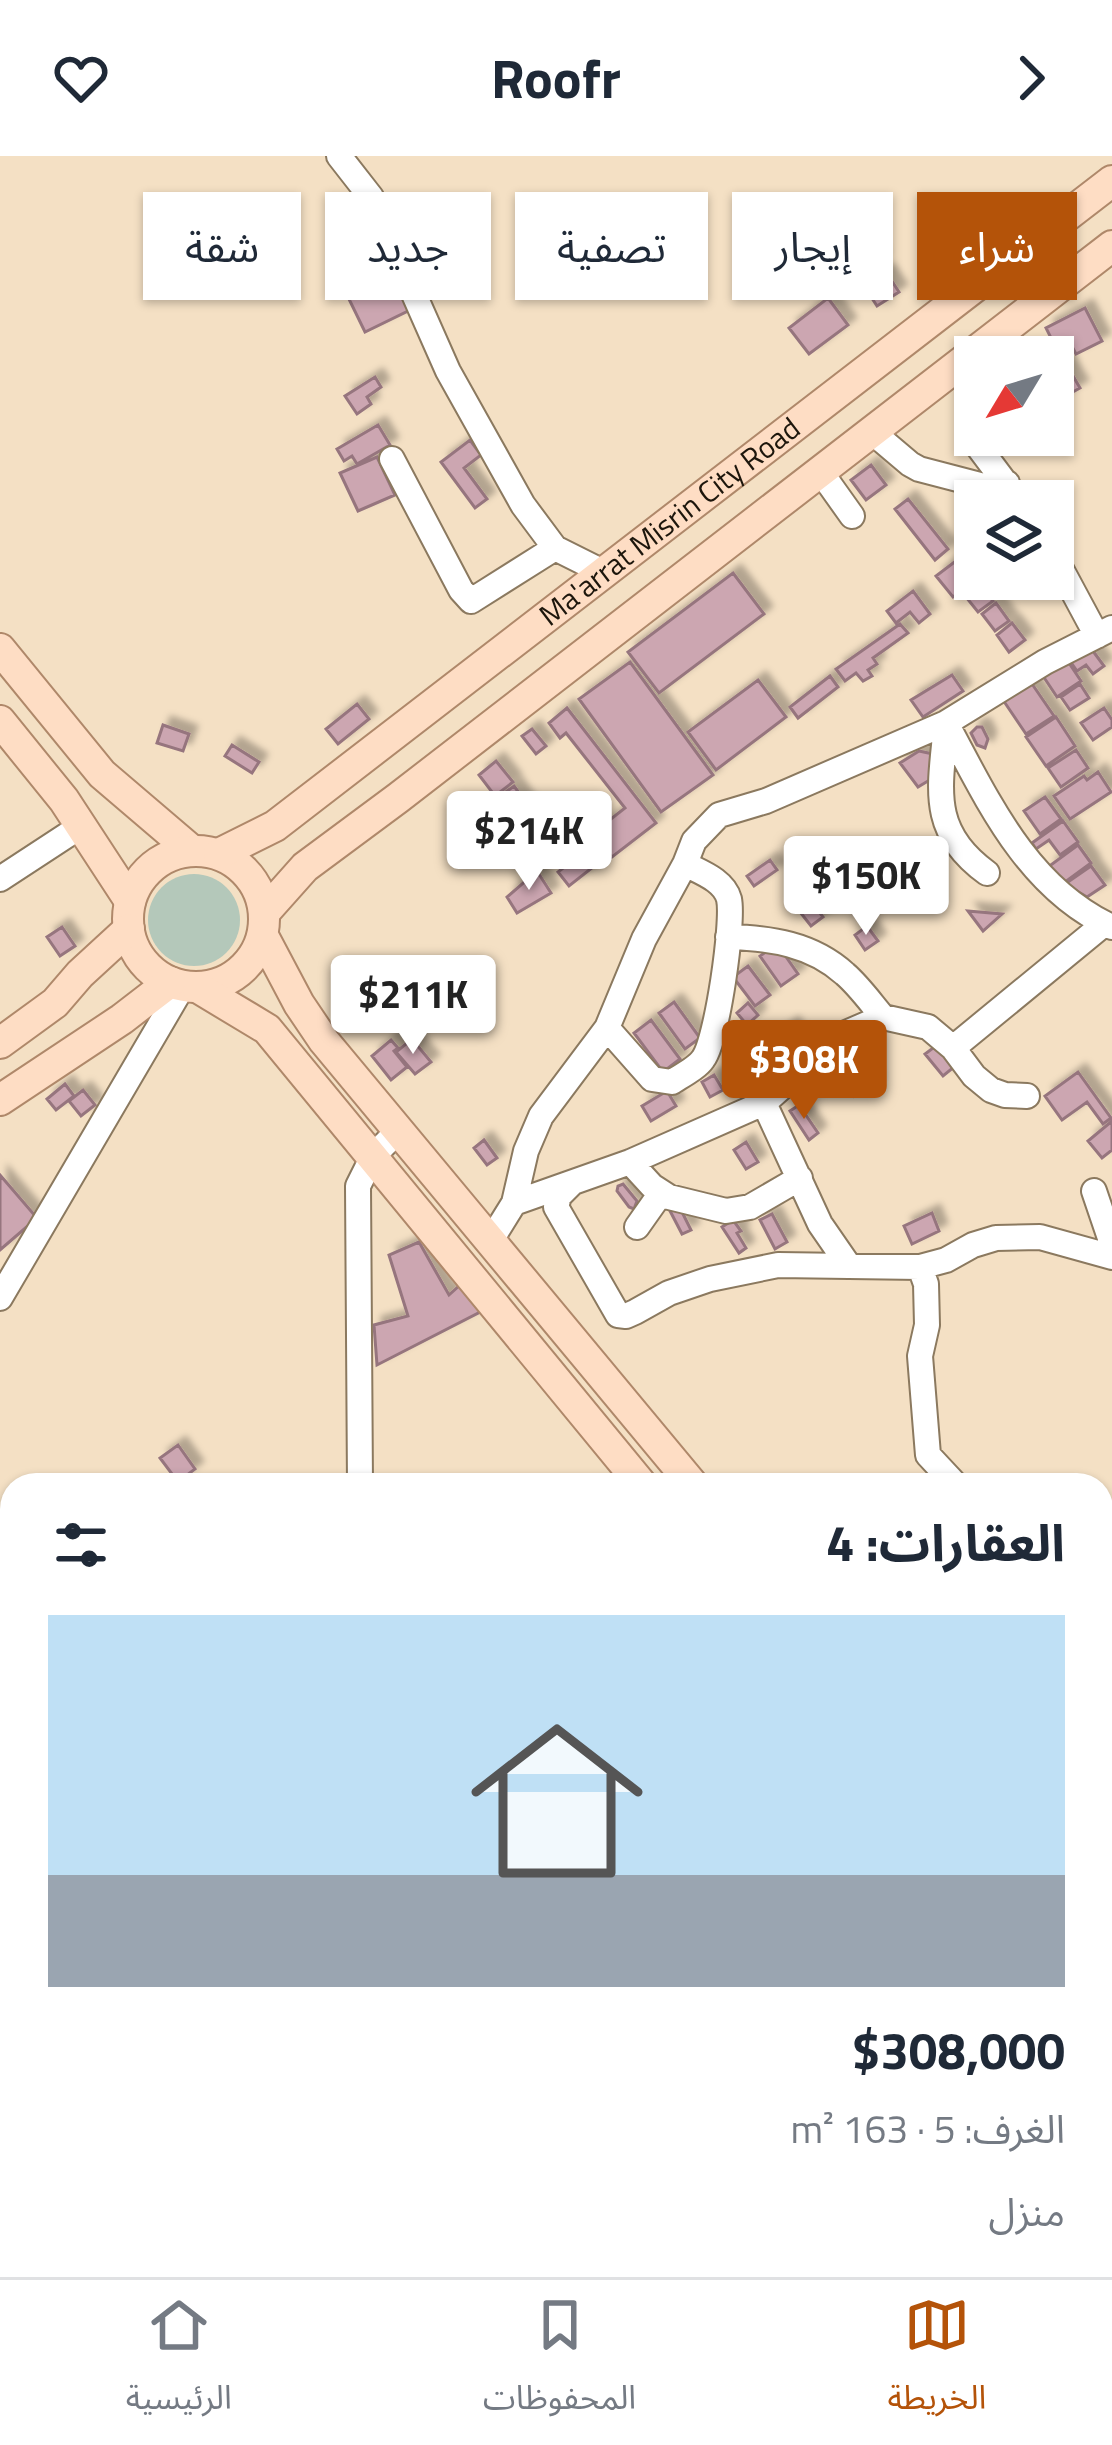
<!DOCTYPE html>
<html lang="ar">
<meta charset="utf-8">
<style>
body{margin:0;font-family:"Titillium Web","Noto Sans Arabic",sans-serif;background:#f6f6f7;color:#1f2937;direction:rtl;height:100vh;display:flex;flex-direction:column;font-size:45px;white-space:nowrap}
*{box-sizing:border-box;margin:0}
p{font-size:39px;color:#747a83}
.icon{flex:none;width:66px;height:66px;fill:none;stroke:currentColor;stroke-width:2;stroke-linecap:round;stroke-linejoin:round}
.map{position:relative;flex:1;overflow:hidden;direction:ltr}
.panel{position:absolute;left:0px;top:1317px;width:1113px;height:804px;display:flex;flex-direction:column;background:#fff;border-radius:36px 36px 0 0;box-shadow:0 3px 9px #0004;direction:rtl}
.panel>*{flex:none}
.hud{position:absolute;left:36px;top:36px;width:1041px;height:108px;direction:rtl;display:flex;gap:24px}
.needle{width:78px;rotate:232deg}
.fabs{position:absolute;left:954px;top:180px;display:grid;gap:24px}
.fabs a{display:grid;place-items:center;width:120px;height:120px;border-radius:0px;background:#fff;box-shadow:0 3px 9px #0004;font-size:60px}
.price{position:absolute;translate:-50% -102px;padding:0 27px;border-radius:12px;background:#fff;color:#222;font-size:39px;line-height:78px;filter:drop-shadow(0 3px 6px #0008)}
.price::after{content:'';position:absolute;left:50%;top:72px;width:36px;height:27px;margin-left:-18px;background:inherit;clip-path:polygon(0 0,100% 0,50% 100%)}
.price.current{background:#b45309;color:#fff}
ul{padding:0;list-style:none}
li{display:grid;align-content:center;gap:24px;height:636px;padding:0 48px}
li span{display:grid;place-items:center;height:372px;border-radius:0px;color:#555}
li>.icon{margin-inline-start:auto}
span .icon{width:216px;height:216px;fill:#fffc;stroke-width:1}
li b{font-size:51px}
h2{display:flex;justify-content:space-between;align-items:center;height:144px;padding:0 48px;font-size:51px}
.tag{padding:0 42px;border-radius:0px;background:#fff;box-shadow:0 3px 9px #0004;font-size:42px;line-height:108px}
.tag.current{background:#b45309;color:#fff}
header{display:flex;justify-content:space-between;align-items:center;height:156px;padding:0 48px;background:#fff;font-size:54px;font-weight:700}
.tab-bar{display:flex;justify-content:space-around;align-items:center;height:168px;border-top:3px solid #e0e1e3;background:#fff;font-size:33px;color:#747a83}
.tab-bar a{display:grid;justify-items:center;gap:6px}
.tab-bar .current{color:#b45309}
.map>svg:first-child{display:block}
</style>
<header><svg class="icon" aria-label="forward" viewBox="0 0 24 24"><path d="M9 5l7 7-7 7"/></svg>Roofr<svg class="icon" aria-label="heart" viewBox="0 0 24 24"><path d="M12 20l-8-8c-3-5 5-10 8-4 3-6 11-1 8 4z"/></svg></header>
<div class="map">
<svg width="1112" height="2121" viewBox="0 0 1112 2121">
<defs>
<filter id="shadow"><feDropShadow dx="8" dy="-8" stdDeviation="3" flood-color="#0004"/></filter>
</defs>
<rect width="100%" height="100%" fill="#f4e0c4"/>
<path fill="#b4c8ba" d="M148 764a46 46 0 1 1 92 0a46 46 0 1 1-92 0Z"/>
<path fill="#cca6b1" stroke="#96757e" stroke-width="3" filter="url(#shadow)" d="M870,89l10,14 -42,31 -10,-13z
M391,115l19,39 -45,22 -19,-39z
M886,116l13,20 -22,14 -13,-20z
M828,142l20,27 -39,29 -20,-26z
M1085,152l17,33 -26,13 -8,-15 -13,7 -9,-18z
M1058,194l22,38 -27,15v-46h-7z
M375,221l6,10 -14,10 4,7 -14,10 -12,-18z
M378,269l12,20 -33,19 -5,-8 -8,5 -7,-12z
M470,284l11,15 -17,13 23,31 -12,9 -34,-46z
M377,301l18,38 -37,16 -18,-38z
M871,309l15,20 -20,15 -15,-20z
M908,343l40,50 -13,11 -40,-51z
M973,392l2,31h2l-24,18 -17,-21z
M733,417l31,41 -105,79 -31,-41z
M981,430l12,15 -15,11 -12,-15z
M913,435l17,23 -11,9 -9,-11 -14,11 -9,-12z
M996,447l13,18 -14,10 -13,-17z
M1012,467l13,17 -16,12 -12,-17z
M900,468l8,9 -35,25 4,6 -9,6 4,6 -9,5 -7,-8 -11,8 -9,-12z
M1090,491l14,19 -11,8 -7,-9 -9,6 -7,-10z
M1067,504l14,21 -24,16 -14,-21z
M630,506l83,113 -52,37 -82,-113z
M952,519l11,16 -40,26 -12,-17z
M830,520l8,11 -40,31 -8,-11z
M758,524l28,37 -70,53 -28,-38z
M1030,525l24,35 -28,18 -23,-34z
M1080,528l9,14 -19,12 -9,-13z
M357,548l12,15 -31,25 -12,-15z
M567,552l89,115 -44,34 -19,-24 32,-25 -59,-75 -6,5 -11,-15z
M1104,552l8,12v7l-19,13 -12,-17z
M1056,561l19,29 -29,20 -20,-29z
M163,569l26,9 -6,17 -26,-8z
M977,571h5l6,12 -3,9 -8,-3 -6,-12z
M532,573l14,17 -10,8 -14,-18z
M232,589l27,17 -7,11 -27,-17z
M1076,594l12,18 -27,19 -13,-19z
M919,595l14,3v24l-15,9 -18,-24z
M496,605l17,21 -18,14 -16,-21z
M1098,616l13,20 -41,27 -16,-23 30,-20 3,4z
M514,630l16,22 -30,21 -16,-21z
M1045,641l16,22 -21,15 -16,-23z
M1063,665l15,21 -18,13 -11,-15 -13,9 -4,-6z
M543,666l16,23 -16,12 -17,-23z
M1078,689l13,18 -30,22 -13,-18z
M591,690l11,14 -33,26 -11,-14z
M770,704l7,10 -23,16 -7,-10z
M1091,710l14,19 -18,12 -22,-13z
M537,715l14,22 -34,20 -10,-16z
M792,729l6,2 6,8 1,-2 18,24 -12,9 -18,-23 3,-2 -7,-11z
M968,755l34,3 -19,17z
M867,770l11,15 -13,9 -10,-15z
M62,771l13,19 -15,10 -13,-19z
M777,788l21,30 -17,12 -21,-30z
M748,810l22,29 -15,11 -22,-29z
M674,846l26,36 -15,11 -26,-36z
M748,847l10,12 -11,10 -10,-12z
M651,864l29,39 -17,13 -29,-39z
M791,869l16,25 -12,8 -16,-25z
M412,883l19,23 -16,12 -19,-22z
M391,884l7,8 -4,3 13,16 -16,13 -19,-24z
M937,889l17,22 -11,9 -18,-22z
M867,915l7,12 -20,13 -7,-13z
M1078,916l33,46 -8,6 -16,-22 -25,18 -17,-24z
M714,919l9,15 -13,7 -8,-15z
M65,928l9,12 -18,14 -9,-11z
M83,934l12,15 -14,11 -12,-15z
M667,935l9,15 -25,15 -9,-15z
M799,949l19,28 -9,7 -19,-29z
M1112,965v29l-10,8 -14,-17z
M484,984l13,18 -10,7 -13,-17z
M746,986l12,20 -12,7 -12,-19z
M0,1019l37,43 -37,32z
M623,1028l14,17 -3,8 -5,-2 -12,-16 1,-5z
M677,1046l14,28 -9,4 -14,-27z
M932,1057l7,18 -27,13 -8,-18z
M772,1058l15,28 -12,7 -15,-29z
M733,1064l8,11 -4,2 9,15 -7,5 -17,-26z
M419,1086l30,53 11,-10 24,25 -107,55 -3,-40 34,-9 -19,-61z
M178,1289l17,24 -17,13 -18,-24z
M12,1909v28l-12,5v-29z
M10,2021l2,5v27l-10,5 -2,-25 3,-1 -3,-7z"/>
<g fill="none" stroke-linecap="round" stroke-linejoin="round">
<g stroke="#8b795f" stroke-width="28">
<path id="minor" d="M339,0l32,41 77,174 75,134 32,43 50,25
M871,275l39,33 9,5 69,18 19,-4
M971,281l48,64
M392,303l69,131 10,11 84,-53
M820,315l32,45
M1053,398l44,82
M946,567c42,78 81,165 166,204
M946,570c-6,63 -17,105 41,147
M0,723l81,-53
M728,781c42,1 84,7 117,37 14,12 26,29 38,43
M607,872l45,51 20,3c9,-6 25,-14 31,-23 14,-18 31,-137 26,-160 -5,-19 -29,-27 -44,-35
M953,892l151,-124
M764,947l56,121 29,42
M630,1006l22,24 17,11 57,14 24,-4 50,-29
M571,1028l-12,12 -3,11 62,108 8,1 9,-4 34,-19 41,-14 68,-14 142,2
M1094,1035l18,53
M514,1047l116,-41 134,-59 75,-67 44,-19 45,10 25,21 21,28 17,14 14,5 22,1
M637,1071l24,-34
M491,1084l23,-37 12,-52 15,-35 66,-88 37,-89 41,-75 9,-23 25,-26 47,-14 180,-78 99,-61 67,-34
M0,1142l184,-314
M360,1329l-2,-299 15,-30 24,-24
M956,1329l-28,-30 -8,-99 7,-31 -1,-41 -6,-17 26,-7 27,-15 23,-7 44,-1 72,20
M0,1719l12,-12
M1101,2002l11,14"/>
</g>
<g stroke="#af886a" stroke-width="34">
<g id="major">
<path d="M0,493l102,125 89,76"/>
<path d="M0,565l64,79 66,101"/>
<circle cx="196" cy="763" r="68"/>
<path id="s1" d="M219,698l56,-28 837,-645"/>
<path d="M264,757l41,-46 93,-69 714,-552"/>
<path d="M263,780l36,68 25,37 369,444"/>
<path d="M197,831l70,42 375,456"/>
<path d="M0,887l55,-40 25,-29 49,-45"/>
<path d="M0,944l122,-81 48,-37"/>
<path d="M1101,1830l11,13"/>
<path d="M1101,1889l11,12"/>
</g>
</g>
<use href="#minor" stroke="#fff" stroke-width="24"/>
<use href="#major" stroke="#feddc4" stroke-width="30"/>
</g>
<g text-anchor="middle" stroke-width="9" stroke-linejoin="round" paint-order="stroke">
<g font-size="30" fill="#1d160c" stroke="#fff">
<text dy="10" stroke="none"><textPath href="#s1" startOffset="561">Ma'arrat Misrin City Road</textPath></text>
</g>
</g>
</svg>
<div class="fabs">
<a><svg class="needle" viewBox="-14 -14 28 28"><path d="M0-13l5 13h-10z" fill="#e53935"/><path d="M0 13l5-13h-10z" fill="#747a83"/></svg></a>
<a><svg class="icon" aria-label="layers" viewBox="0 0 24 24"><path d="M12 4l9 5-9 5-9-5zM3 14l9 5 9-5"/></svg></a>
</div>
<b class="price" style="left:529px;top:737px">$214K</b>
<b class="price" style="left:866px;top:782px">$150K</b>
<b class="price" style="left:413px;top:901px">$211K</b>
<b class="price current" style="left:804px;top:966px">$308K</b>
<div class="hud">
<a class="tag current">شراء</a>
<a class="tag">إيجار</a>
<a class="tag">تصفية</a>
<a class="tag">جديد</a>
<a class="tag">شقة</a>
</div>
<section class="panel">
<h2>العقارات: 4<svg class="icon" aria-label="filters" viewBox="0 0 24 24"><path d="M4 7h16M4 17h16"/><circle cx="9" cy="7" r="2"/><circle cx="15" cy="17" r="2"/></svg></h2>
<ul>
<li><span style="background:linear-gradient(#bfe0f5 70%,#9aa5b1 0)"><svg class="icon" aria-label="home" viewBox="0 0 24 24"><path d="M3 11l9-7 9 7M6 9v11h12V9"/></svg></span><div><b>$308,000</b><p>الغرف: 5 · 163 m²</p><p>منزل</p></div></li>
</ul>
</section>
</div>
<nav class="tab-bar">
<a class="current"><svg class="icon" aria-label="map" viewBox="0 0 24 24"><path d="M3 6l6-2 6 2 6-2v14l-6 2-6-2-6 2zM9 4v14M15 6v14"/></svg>الخريطة</a>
<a><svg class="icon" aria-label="saved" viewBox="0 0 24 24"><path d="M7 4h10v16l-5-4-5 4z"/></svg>المحفوظات</a>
<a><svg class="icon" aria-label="home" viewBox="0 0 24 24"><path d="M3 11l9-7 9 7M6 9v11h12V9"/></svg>الرئيسية</a>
</nav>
